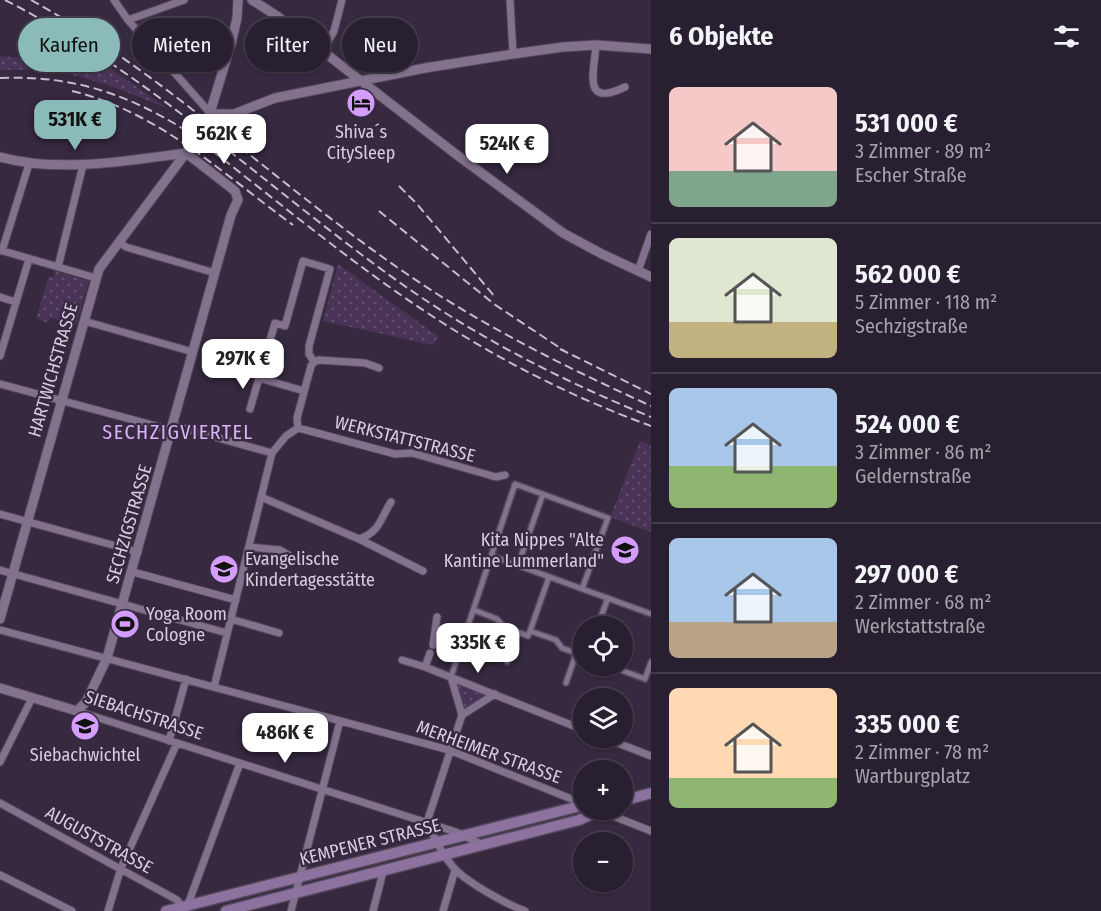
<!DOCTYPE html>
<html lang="de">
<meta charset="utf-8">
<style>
body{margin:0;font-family:"Fira Sans Condensed",sans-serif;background:#342c3c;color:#f1f3f6;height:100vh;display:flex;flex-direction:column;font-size:22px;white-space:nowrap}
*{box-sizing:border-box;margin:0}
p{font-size:20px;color:#a5a2ab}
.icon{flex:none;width:33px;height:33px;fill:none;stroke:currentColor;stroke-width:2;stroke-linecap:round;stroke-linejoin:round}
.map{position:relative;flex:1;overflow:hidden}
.side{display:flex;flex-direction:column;background:#281f30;width:450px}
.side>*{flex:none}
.banner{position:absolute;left:18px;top:18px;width:543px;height:54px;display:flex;gap:12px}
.buttons{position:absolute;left:573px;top:616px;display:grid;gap:12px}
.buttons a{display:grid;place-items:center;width:60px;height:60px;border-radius:50%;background:#281f30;box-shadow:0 2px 4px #0004,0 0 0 2px #443d4c;font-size:30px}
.price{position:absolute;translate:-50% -51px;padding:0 14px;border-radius:12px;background:#fff;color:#222;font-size:20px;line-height:39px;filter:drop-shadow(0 2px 3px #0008)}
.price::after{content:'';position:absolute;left:50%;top:36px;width:18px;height:14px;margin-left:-9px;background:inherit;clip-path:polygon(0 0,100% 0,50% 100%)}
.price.on{background:#8bbbb9;color:#111}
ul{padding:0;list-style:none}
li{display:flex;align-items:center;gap:18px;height:150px;padding:0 18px}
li+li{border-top:2px solid #443d4c}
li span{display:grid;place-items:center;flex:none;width:168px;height:120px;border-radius:9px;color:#555}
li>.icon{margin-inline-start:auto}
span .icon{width:72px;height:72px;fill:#fffc;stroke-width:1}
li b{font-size:26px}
h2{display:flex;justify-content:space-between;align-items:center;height:72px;padding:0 18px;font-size:26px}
.pill{padding:0 21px;border-radius:27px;background:#281f30;box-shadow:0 2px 4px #0004,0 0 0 2px #443d4c;font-size:21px;line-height:54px}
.pill.on{background:#8bbbb9;color:#111}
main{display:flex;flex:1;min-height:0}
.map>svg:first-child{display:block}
</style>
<main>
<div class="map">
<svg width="651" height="911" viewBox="0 0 651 911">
<defs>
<pattern id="grass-dots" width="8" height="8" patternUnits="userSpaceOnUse" patternTransform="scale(1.5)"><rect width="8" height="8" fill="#493457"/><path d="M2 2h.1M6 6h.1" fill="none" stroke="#62506f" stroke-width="1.8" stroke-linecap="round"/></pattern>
</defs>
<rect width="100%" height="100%" fill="#362940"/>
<path fill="url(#grass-dots)" d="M0,56l75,7 29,7 3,-4 61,43c-36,-15 -72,-31 -111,-37 -19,-3 -38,-2 -57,-2z
M338,264l101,73 -6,8 -110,-24z
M55,271l34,10 -13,44 -26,-7 -2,5 -12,-5 13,-42 4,1z
M640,441l11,4v87l-41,-15z
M455,681l35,14 -27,16z"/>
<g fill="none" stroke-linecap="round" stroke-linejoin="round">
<g stroke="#524659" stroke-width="8">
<path id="pedestrian" d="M492,556l159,58
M518,565l25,-71
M474,610l23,9 7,8 24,9 2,-5 26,9 6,8 22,8
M597,627l11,-29
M530,631l19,-54
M507,662l10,-30
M617,666l4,4 24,9 6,-17
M451,677l64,-193 93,34 -26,71
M566,683l10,-29"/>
</g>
<g stroke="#524659" stroke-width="9">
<path id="minor" d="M114,0l14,20 83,94
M510,0l3,54
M128,20l56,-20
M596,45c-2,28 -14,63 29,42
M322,52l12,-21 8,-31
M119,242l7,5 89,26
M0,250l96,28
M2,251l27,-87
M58,267l25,-102
M638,271l13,-37
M0,297l16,5
M84,321l109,31
M0,356l29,-97
M314,362l5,-2 46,3 14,5
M259,378l45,13
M0,384l167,45 12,-2 93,26
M250,409l25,-86 10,3 18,-65 27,8 -21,77v8l5,8
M298,428l-1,-10 14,-52 3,-4
M261,497l98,42 64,32
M0,514l138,38
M359,539c21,-7 21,-20 32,-37
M249,547l31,3 10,6
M0,570l227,63
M133,572l103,28
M231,619l48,14
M0,630l449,120 135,54
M433,645l4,-28
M402,660l23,7 159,63
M425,667l5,-14
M451,677l11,38
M214,687l58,-234 14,-17 12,-8 8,2 89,24 17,-1 84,24 9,-2
M77,711l379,121 25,12
M462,715l-35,107c7,16 15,32 26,45 13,15 53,37 72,44
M462,715l33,-21
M605,738l46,18
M169,741l17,-62
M0,762l32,-64
M0,803l177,97 5,7
M598,810l53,21
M0,875l72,36
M187,907l53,-144
M108,911l13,-43 56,-125
M291,911l49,-190
M373,911l10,-39
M443,911l12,-41"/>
</g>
<g stroke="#524659" stroke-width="11">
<path id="tertiary" d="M252,0l25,16 180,139 106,78 39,21 49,23
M211,114h23l41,-16 150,-30 88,-14 50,-7 33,-2 55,4
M0,157c61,16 125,4 186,-4
M0,619l99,-350 107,-143 25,-82 6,-26 1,-18
M0,688l77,23 9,-9 21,-44 124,-443 7,-15 -3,-9 -49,-38"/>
</g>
<g stroke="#524659" stroke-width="13">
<path id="secondary" d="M622,801l29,-8
M166,911l418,-106
M226,911l353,-91 22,-10"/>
</g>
<use href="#pedestrian" stroke="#82728d" stroke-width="5"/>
<use href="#minor" stroke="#82728d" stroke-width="7"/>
<use href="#tertiary" stroke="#82728d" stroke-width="9"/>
<use href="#secondary" stroke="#8d72a0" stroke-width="10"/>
<path stroke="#c5bdcd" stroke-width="2" stroke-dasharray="9 4.5" stroke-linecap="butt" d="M5,0c145,74 263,189 394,282 79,56 164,99 252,135
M31,0c135,75 246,185 373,272 78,54 162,95 247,134
M0,78c70,-3 126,15 185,52 82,62 161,130 247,186 69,45 142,82 219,110
M72,91c87,21 151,83 221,134
M399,186l18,18 78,93
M379,211l115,93 72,48
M560,349l91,45"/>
</g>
<defs>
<g id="hotel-disc" transform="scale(1.5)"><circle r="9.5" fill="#d49cfb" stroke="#362940"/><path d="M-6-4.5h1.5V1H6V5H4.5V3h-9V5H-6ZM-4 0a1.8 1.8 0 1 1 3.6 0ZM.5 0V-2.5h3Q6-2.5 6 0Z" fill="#111"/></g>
<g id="school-disc" transform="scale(1.5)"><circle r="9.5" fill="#d49cfb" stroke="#362940"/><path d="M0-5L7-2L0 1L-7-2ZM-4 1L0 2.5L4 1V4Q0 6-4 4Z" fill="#111"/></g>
<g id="stadium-disc" transform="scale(1.5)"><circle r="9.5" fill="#d49cfb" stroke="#362940"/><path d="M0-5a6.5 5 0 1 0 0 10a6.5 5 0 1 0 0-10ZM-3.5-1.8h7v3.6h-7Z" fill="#111"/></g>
</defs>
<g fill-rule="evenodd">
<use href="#hotel-disc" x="361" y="103"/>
<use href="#school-disc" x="625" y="550"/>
<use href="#school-disc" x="224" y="569"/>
<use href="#stadium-disc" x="125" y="624"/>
<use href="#school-disc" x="85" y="726"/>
</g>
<g text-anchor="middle" stroke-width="4.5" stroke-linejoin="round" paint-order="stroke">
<g font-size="18" fill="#d6cedd" stroke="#362940">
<text x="361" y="138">Shiva´s<tspan x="361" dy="21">CitySleep</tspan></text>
<text x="604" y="546" text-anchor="end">Kita Nippes "Alte<tspan x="604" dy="21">Kantine Lummerland"</tspan></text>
<text x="245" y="565" text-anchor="start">Evangelische<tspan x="245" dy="21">Kindertagesstätte</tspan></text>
<text x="146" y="620" text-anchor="start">Yoga Room<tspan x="146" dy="21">Cologne</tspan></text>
<text x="85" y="761">Siebachwichtel</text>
</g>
<g font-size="18" fill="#d6cedd" stroke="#362940">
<text transform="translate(53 370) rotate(-74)" y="6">HARTWICHSTRASSE</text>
<text transform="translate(405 439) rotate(14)" y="6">WERKSTATTSTRASSE</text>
<text transform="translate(129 524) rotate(-74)" y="6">SECHZIGSTRASSE</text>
<text transform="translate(144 715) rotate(18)" y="6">SIEBACHSTRASSE</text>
<text transform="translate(489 752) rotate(20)" y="6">MERHEIMER STRASSE</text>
<text transform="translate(99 840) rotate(29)" y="6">AUGUSTSTRASSE</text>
<text transform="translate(370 842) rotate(-14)" y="6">KEMPENER STRASSE</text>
</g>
<g font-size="20" letter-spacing="1.5" fill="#dab3f6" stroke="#362940">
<text x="178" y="439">SECHZIGVIERTEL</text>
</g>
</g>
</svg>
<div class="buttons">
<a><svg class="icon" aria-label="locate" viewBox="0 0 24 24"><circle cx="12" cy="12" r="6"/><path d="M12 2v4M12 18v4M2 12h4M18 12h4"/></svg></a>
<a><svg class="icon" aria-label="layers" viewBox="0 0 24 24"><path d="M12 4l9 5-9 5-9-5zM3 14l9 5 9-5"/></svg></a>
<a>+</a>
<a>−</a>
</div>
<b class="price on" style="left:75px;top:151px">531K €</b>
<b class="price" style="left:224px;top:165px">562K €</b>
<b class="price" style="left:507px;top:175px">524K €</b>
<b class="price" style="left:243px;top:390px">297K €</b>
<b class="price" style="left:478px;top:674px">335K €</b>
<b class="price" style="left:285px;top:764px">486K €</b>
<div class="banner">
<a class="pill on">Kaufen</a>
<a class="pill">Mieten</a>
<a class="pill">Filter</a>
<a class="pill">Neu</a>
</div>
</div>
<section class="side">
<h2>6 Objekte<svg class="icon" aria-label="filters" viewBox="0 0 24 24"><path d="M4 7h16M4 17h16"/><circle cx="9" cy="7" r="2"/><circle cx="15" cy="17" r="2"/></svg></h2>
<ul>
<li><span style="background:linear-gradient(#f6c9c9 70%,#7fa58c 0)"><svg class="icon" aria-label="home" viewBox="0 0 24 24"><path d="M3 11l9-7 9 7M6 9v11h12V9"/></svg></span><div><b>531 000 €</b><p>3 Zimmer · 89 m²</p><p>Escher Straße</p></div></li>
<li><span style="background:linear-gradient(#dfe7d0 70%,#c2b280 0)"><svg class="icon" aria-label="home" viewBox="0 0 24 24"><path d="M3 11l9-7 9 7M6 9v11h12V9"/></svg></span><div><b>562 000 €</b><p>5 Zimmer · 118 m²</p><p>Sechzigstraße</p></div></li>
<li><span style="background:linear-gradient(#a9c7e8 65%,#8fb573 0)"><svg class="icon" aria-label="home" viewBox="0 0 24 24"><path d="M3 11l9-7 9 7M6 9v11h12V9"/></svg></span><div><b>524 000 €</b><p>3 Zimmer · 86 m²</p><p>Geldernstraße</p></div></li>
<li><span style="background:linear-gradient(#a9c7e8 70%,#b9a48a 0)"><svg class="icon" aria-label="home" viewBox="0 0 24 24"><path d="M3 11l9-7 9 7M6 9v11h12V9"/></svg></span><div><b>297 000 €</b><p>2 Zimmer · 68 m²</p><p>Werkstattstraße</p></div></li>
<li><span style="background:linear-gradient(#ffd9b3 75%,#8fb573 0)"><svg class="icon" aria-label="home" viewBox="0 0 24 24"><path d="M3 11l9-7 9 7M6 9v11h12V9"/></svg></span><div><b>335 000 €</b><p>2 Zimmer · 78 m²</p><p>Wartburgplatz</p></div></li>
</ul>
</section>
</main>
